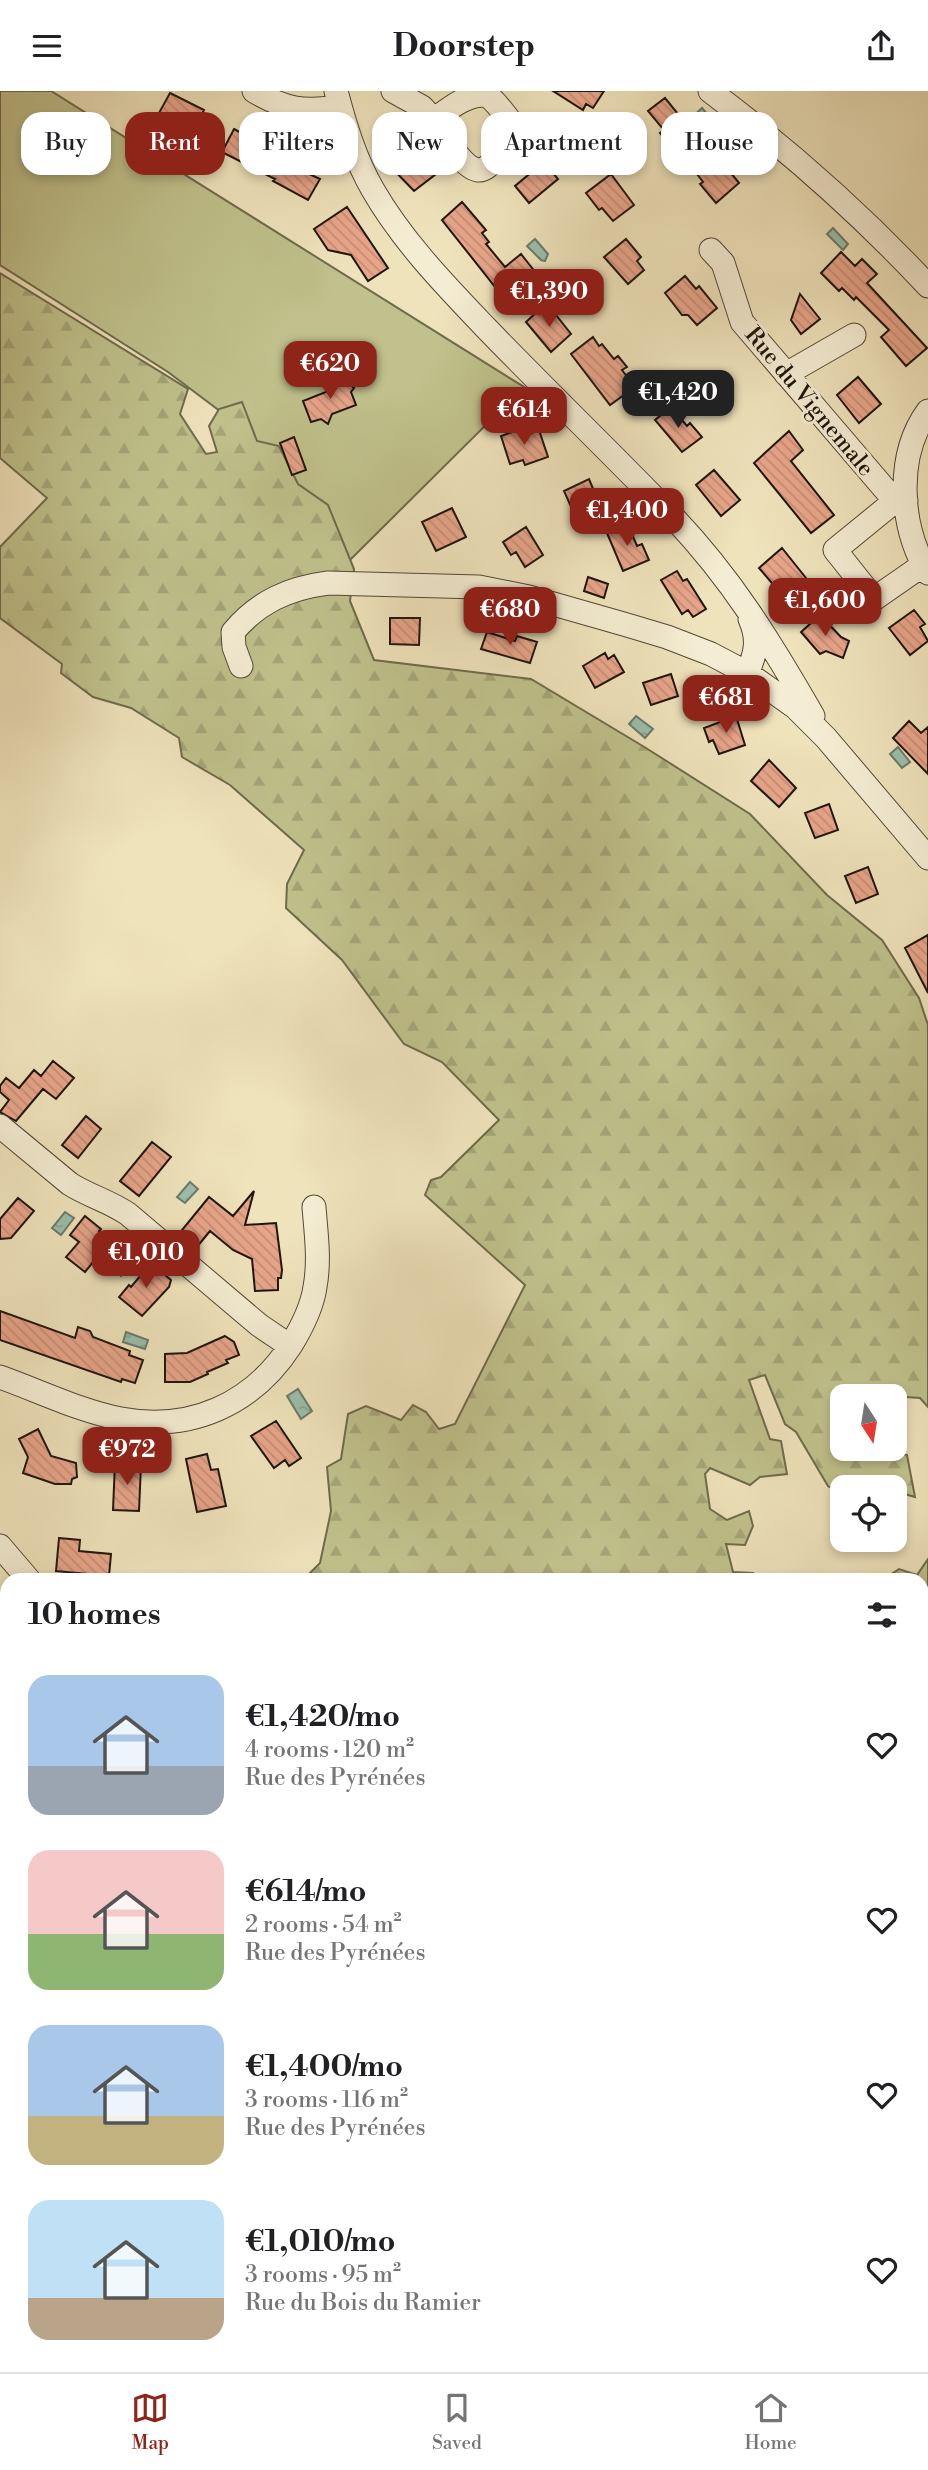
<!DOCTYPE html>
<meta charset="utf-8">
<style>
body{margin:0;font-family:"Libre Bodoni",serif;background:#f6f6f6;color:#202124;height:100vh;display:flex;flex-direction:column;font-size:26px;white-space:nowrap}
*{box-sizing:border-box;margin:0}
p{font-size:23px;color:#757577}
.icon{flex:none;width:38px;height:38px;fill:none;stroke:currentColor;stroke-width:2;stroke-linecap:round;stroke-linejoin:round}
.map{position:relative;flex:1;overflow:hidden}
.panel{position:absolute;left:0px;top:1482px;width:929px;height:800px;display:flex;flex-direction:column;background:#fff;border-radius:21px 21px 0 0;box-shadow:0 4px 10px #0003}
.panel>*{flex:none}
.hud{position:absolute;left:21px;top:21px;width:887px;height:63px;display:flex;gap:14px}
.needle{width:46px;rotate:168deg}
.fabs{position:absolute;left:830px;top:1293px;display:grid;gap:14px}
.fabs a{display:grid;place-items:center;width:77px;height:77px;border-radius:14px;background:#fff;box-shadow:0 4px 10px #0003;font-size:35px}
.price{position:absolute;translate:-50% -60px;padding:0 16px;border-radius:14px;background:#8f2418;color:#fff;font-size:23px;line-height:46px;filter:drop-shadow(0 2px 4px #0008)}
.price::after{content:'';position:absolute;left:50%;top:42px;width:21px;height:16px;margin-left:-10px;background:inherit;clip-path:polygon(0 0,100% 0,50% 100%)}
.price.current{background:#222;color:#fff}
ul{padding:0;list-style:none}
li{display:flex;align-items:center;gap:21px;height:175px;padding:0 28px}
li span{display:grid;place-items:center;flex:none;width:196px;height:140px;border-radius:21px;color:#555}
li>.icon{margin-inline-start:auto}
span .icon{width:84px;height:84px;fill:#fffc;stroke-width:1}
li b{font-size:30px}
h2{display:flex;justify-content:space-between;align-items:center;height:84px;padding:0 28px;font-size:30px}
.chip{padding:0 24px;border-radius:21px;background:#fff;box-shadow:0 4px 10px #0003;font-size:24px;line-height:63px}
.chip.current{background:#8f2418;color:#fff}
header{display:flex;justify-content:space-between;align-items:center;height:91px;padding:0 28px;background:#fff;font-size:32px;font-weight:800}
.tab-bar{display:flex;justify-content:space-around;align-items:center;height:98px;border-top:2px solid #e0e0e0;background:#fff;font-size:19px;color:#757577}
.tab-bar a{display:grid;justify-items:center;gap:4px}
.tab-bar .current{color:#8f2418}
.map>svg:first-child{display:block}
</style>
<header><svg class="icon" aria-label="menu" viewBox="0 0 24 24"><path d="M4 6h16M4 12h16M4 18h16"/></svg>Doorstep<svg class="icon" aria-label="share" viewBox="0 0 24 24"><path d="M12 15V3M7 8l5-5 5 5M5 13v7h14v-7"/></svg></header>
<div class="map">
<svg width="928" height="2281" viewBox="0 0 928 2281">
<defs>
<pattern id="forest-firs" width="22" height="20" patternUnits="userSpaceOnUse" patternTransform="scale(1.75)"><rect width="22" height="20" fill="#c0c18c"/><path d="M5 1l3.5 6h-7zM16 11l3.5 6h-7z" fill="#a5a578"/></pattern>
<pattern id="water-ripples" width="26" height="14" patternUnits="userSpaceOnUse" patternTransform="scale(1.75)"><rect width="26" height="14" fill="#9bbfab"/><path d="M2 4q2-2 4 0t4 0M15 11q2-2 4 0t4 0" fill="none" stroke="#85a392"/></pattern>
<pattern id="building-back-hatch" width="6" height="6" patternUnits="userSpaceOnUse" patternTransform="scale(1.75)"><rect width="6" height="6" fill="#e8a58a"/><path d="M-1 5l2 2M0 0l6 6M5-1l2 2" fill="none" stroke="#c78d76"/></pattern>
</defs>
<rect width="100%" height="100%" fill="#efe3bb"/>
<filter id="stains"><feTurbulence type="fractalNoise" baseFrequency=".00286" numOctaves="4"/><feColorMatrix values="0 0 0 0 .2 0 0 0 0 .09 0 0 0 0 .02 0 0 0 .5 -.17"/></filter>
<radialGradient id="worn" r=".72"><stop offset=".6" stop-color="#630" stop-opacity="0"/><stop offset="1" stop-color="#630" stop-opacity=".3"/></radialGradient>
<path fill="#c0c18c" stroke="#6f6b4c" stroke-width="2" d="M0,0h51l473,296 -174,173 -20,1 -101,-143 -61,-46 -168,-107z"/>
<path fill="url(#forest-firs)" stroke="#6f6b4c" stroke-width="2" d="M0,182l188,116 -8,25 26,40 11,-2 -8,-26 10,-17 23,-7 15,39 22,5 19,38 30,21 26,64 -4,32 24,59 157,19 115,69 104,66 77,81 55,45 37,58 9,27v382l-8,-9 -14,-1 -12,17v-17h-52v52h49l1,3 15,3 8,42 -21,-6v-4l-21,-1 -31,1v8l-14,-9 -32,-54 -11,-8 -20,-49 -16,5 21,59 11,2 6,33 -27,3 -10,8 -40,-17 -5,6 5,35 17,11 22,-9 4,15 -8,19 -19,-1 7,28 20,1 2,7h-446l-2,-4 13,-13 11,-52 -4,-44 14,-8 7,-45 18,-8 35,14 12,-15 13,7 13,17 16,-5 70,-139 -100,-90 6,-15 10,-3 58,-57 -57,-58 -38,-18 -62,-84 -56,-52 1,-24 17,-34 -74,-65 -48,-28 -3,-19 -48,-30 -38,-11 -32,-24 1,-9 -62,-46v-71l47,-49 -47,-40z
M928,1468v167l-6,-4v-142h-40l17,-11 18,6z
M0,1516l7,9v73h-7z
M924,1658l4,2v179l-6,-2z
M854,2275h36l-3,6h-26z"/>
<path fill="url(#water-ripples)" stroke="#697b6c" stroke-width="2" d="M702,17l15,18 -11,10 -15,-18z
M833,137l15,16 -5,6 -16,-16z
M535,148l13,15 -3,7 -4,-1 -14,-14z
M636,625l17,13 -8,9 -16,-14z
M898,656l12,15 -8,6 -12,-14z
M190,1091l8,7 -13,14 -8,-6z
M65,1121l9,6 -13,17 -9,-7z
M129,1158l8,8 -16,19 -9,-8z
M126,1241l22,8 -3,9 -22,-7z
M298,1298l14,22 -11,8 -14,-23z
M922,1837l6,2v213l-6,-7z"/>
<path fill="url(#building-back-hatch)" stroke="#1e150d" stroke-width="2" d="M553,0h51l-11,17 -7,-4 -3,6z
M170,2l34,17 -12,23 -13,-7 -4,7 -21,-11z
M665,7l31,38 -21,16 -15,-19 4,-3 -16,-19z
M234,38l70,38 1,5 15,7 -12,21 -35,-19 2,-2 -53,-27z
M400,40l36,43 -22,17 -28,-29 2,-2 -9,-11z
M718,66l21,26 -23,20 -16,-19 3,-2 -6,-8z
M544,71l14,17 -29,24 -14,-17z
M611,83l23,31 -21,16 -11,-13 -3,2 -13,-17z
M462,111l24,28 -4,3 7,9 -3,2 19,23 16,-13 15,19 -15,12 3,3 -17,14 -65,-82z
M347,116l41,61 -20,13 -17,-26 -23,-5 -14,-21z
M626,148l15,18 -4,4 7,9 -16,14 -24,-27z
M841,161l14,14 7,-7 15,15 -10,9 60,65 -21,18 -25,-29 8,-7 -33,-33 -2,3 -12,-12 -3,3 -18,-18z
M685,185l11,13 3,-3 18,22 -20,17 -9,-10h-6l-17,-22z
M800,203l20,25 -19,15 -10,-14z
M540,218l5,6 7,-5 19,24 -20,18 -25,-30z
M593,246l6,9 3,-2 12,15 4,-3 9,11 -5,3 13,17 -25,18 -39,-51z
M338,285l16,12 -3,4 5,13 -24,9 -4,10 -7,-5 -10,3 -8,-21 23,-9z
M858,286l23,27 -22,19 -22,-28z
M671,316l16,19 3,-3 12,14 -20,15 -27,-32z
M521,338l3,7 15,-6 9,27 -23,8 -2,-5 -13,4 -9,-28z
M789,340l14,19 -12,11 43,54 -23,18 -57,-70z
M294,346l12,33 -14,5 -12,-32z
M714,379l26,30 -19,16 -25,-31z
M589,388l12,29 -24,12 -13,-29z
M452,417l14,29 -30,14 -14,-29z
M628,434l9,21 5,-2 7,16 -26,11 -16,-38z
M526,436l17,28 -18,12 -9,-15 -5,3 -8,-13z
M782,457l24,30 -23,18 -24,-28z
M677,480l6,10 4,-2 19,30 -13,8 -5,-7 -6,4 -21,-34z
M588,486l20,7 -4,14 -20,-7z
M914,519l11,14 -5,3 8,14 -18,14 -21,-27z
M820,524l21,22 8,4 -6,17 -17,-7 -6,3 -19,-22z
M390,527h30l-1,27 -29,-1z
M487,541l28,9 2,-5 20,6 -7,21 -49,-14z
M605,562l3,6 6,-4 10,17 -29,16 -12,-22z
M671,583l7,22 -27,9 -8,-22z
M736,625l9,29 -26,9 -6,-14 -4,2 -5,-14z
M909,630l12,12 7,-6v47l-35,-36z
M769,669l27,28 -17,19 -28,-26z
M829,713l9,26 -23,8 -10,-25z
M868,776l10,27 -22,9 -11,-27z
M928,844v58l-23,-45z
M53,970l21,17 -18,21 -13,-10 -27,32 -16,-9 9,-12 -9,-8v-6l6,-8 13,10 15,-18 7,6z
M86,1025l15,13 -23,29 -16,-13z
M152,1051l19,15 -32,39 -19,-15z
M254,1100l-9,34 31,-2 6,47 -1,8h-3v12l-23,1 -3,-32 -19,-9 -23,-19 -14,17 -13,-10 -1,-8 27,-33 24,19z
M18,1107l16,13 -23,27 -11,1v-20z
M85,1125l16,13 -2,2 7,5 -3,4 5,4 -23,28 -19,-15 13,-15 -9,-7z
M151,1172l20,17 -2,7 -27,29 -23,-19 10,-12 2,2z
M0,1220l75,27 3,-11 12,4 3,6 37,14 -1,4 14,5 -8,23 -13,-4 -1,3 -121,-42z
M225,1245l9,6 5,13 -13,5 2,3 -21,9 1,2 -18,8h-25v-28l22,-1z
M276,1330l25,37 -12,8 -4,-6 -11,8 -23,-32z
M38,1338l13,27 25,7 1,14 -5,2 -1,5h-16l-32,-11 5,-16 -9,-18z
M207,1363l4,16 7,-1 8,37 -29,6 -11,-53z
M115,1372l26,2 -2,46 -26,-1z
M59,1447l21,2 -1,11 32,3 -2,22 -53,-5z"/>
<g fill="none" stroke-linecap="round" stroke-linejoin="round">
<g stroke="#524838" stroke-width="25">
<path id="minor" d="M254,0c32,19 50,21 86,16
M336,0c9,34 19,68 37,99 30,52 73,96 114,139 61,63 125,125 186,188 59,62 98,126 140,199
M393,0l29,16 12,13c13,-10 36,-29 54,-24 10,7 19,22 27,31l27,1 73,17
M710,0c80,60 149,121 218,195
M434,29c8,12 28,48 44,50 7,1 13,-7 18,-11 11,-10 18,-17 19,-32
M711,159l12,13 19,59 153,179h11
M786,283l68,-39
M928,320c-33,45 -28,116 0,162
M895,410l-60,49 39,49 49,-34
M241,575l-7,-19 -1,-15c25,-30 56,-44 95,-49l151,4 50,10 98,28 40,12 44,17 36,19 48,34 31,31 102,120
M747,582c9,-19 12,-34 3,-54
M0,1035l70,58c19,12 39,17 58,30l131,111 31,21
M0,1286c39,14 80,34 121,42 70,13 132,-15 170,-74 11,-18 21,-37 24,-58 5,-27 1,-54 -1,-80
M0,1455l29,34
M0,1753l7,2
M0,1974l7,2
M0,2231l7,3
M117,2275l15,6
M360,2275l4,6
M716,2275l5,6"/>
</g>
<use href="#minor" stroke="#f5edd3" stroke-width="23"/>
</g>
<g text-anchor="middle" stroke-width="6" stroke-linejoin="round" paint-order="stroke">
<g font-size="23" fill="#1e150d" stroke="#f5edd3">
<text transform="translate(810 310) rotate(50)" y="8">Rue du Vignemale</text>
</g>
</g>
<rect width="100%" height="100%" filter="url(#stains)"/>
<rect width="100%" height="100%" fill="url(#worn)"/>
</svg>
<div class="fabs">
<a><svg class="needle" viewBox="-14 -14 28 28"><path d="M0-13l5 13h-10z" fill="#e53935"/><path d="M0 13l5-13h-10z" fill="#757577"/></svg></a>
<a><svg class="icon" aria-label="locate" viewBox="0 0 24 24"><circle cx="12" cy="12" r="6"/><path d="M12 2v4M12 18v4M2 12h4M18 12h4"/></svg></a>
</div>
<b class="price" style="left:549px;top:238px">€1,390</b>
<b class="price" style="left:330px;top:310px">€620</b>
<b class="price current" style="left:678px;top:339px">€1,420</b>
<b class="price" style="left:524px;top:356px">€614</b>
<b class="price" style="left:627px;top:457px">€1,400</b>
<b class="price" style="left:825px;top:547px">€1,600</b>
<b class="price" style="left:510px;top:556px">€680</b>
<b class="price" style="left:726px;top:644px">€681</b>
<b class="price" style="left:146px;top:1199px">€1,010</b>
<b class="price" style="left:127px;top:1396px">€972</b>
<div class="hud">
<a class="chip">Buy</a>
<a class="chip current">Rent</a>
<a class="chip">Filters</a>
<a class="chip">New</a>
<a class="chip">Apartment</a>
<a class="chip">House</a>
</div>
<section class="panel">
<h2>10 homes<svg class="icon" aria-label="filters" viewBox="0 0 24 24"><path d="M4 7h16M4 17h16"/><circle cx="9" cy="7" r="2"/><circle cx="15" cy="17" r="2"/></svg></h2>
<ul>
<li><span style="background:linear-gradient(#a9c7e8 65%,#9aa5b1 0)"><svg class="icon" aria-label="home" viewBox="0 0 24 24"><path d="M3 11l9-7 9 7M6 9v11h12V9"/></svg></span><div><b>€1,420/mo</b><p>4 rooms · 120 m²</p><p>Rue des Pyrénées</p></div><svg class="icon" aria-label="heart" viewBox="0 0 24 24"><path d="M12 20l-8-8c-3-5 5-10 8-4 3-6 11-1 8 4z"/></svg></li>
<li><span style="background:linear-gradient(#f6c9c9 60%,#8fb573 0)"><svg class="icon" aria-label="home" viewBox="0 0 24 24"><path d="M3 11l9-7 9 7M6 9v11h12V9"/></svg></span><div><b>€614/mo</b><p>2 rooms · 54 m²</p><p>Rue des Pyrénées</p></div><svg class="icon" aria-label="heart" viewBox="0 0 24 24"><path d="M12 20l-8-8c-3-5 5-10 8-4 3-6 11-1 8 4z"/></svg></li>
<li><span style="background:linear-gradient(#a9c7e8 65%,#c2b280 0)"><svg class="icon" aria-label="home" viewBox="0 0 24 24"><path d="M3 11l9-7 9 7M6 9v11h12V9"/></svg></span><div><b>€1,400/mo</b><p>3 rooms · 116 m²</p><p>Rue des Pyrénées</p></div><svg class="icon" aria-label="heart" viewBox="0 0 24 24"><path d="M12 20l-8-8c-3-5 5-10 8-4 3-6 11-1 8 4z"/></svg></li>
<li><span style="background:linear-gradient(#bfe0f5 70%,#b9a48a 0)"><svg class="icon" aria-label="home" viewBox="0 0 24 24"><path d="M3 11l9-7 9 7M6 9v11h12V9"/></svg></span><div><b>€1,010/mo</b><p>3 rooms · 95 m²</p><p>Rue du Bois du Ramier</p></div><svg class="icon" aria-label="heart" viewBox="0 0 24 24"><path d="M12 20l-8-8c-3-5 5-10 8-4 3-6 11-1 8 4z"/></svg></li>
</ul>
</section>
</div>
<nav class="tab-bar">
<a class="current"><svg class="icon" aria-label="map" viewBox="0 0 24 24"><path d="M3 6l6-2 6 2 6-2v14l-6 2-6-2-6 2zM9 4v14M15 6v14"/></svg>Map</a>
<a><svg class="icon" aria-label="saved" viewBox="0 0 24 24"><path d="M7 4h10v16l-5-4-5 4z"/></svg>Saved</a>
<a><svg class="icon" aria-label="home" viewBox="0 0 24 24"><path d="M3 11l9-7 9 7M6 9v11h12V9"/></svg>Home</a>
</nav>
